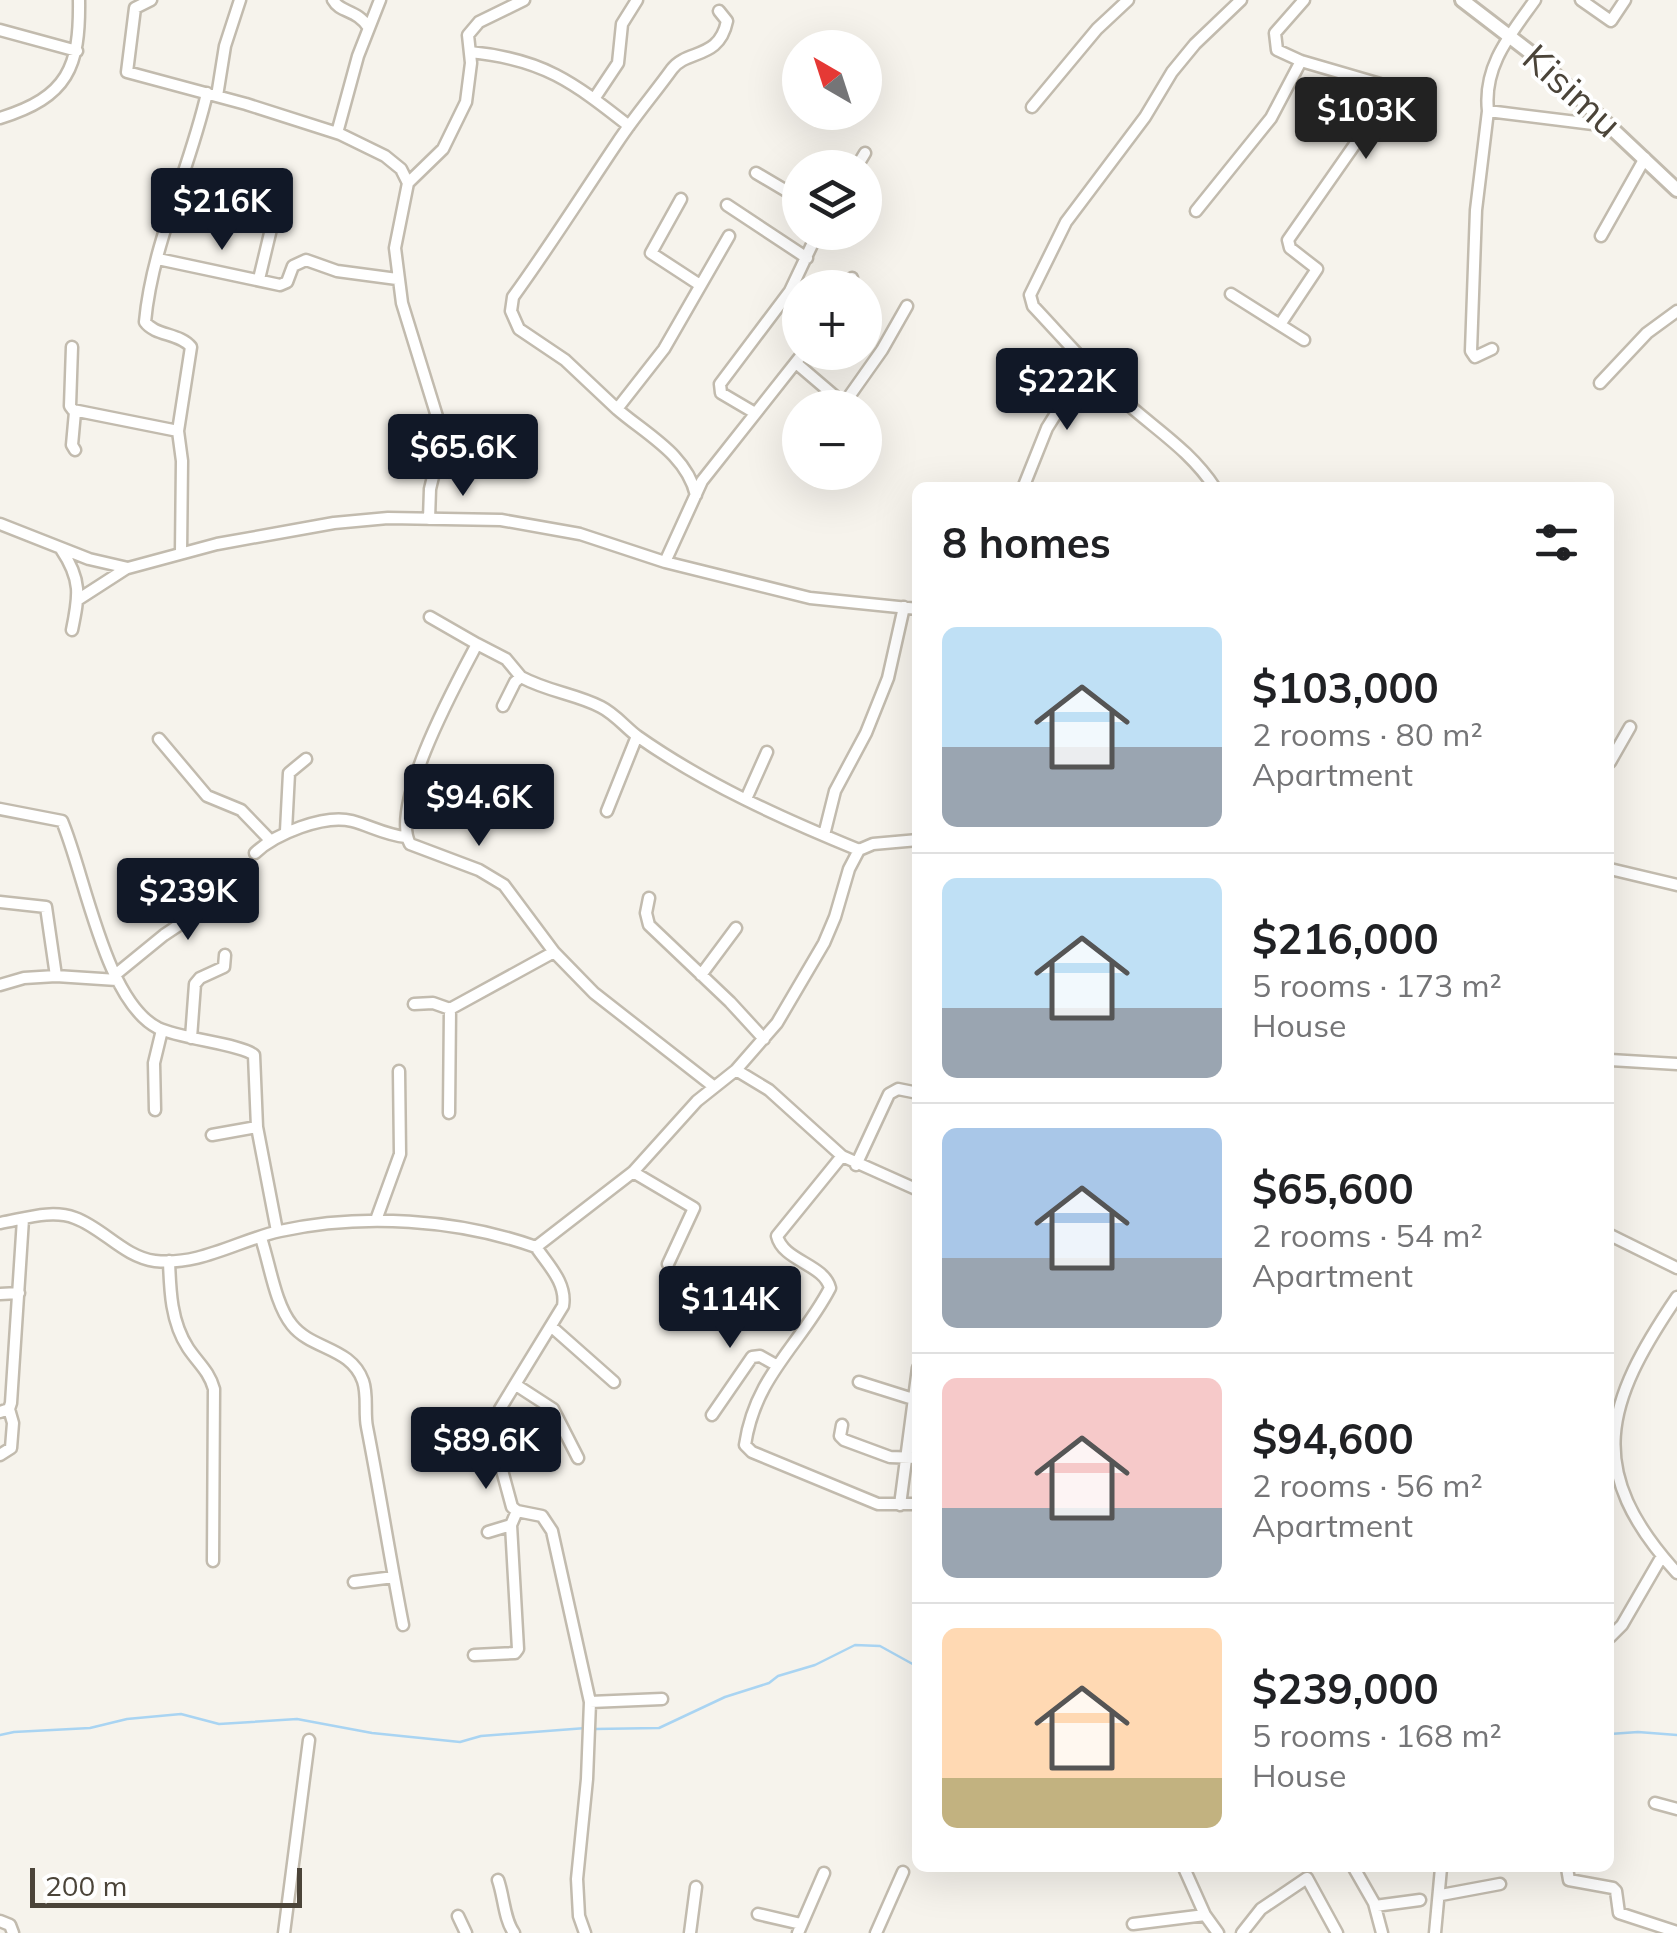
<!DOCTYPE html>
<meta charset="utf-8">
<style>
body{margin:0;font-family:Mulish,sans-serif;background:#f6f6f6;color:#202124;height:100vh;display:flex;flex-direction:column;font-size:38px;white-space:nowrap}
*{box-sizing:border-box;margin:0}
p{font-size:32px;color:#757577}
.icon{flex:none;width:55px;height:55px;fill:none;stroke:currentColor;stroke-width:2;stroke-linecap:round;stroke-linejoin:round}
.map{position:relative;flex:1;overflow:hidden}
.panel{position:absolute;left:912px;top:482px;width:702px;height:1390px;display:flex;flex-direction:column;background:#fff;border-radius:15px;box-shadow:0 10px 40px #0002}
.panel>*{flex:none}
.needle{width:65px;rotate:321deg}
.buttons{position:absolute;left:782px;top:30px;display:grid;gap:20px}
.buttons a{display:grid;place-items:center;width:100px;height:100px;border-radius:50%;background:#fff;box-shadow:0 10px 40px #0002;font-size:50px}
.scale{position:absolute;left:30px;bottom:25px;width:272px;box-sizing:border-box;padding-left:10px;border:5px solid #4b4439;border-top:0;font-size:28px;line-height:35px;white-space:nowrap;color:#4b4439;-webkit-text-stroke:8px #fff;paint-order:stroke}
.price{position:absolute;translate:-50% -85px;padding:0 22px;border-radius:10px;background:#111827;color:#fff;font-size:32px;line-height:65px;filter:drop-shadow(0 2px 5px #0008)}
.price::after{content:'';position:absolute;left:50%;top:60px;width:30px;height:22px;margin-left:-15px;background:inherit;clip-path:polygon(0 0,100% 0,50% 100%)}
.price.active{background:#222;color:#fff}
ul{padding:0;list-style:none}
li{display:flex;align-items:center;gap:30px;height:250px;padding:0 30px}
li+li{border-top:2px solid #e0e0e0}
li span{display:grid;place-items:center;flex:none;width:280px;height:200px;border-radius:15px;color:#555}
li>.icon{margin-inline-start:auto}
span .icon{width:120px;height:120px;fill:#fffc;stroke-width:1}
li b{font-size:42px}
h2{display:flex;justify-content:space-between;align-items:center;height:120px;padding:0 30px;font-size:42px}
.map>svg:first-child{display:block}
</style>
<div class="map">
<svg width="1677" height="1933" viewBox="0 0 1677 1933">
<rect width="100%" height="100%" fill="#f6f3ec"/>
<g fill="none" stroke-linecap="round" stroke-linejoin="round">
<path stroke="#a9d4f2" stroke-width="2.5" d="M594,1729l65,-1 66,-31 44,-14 9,-7 37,-11 40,-20 25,1 38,21
M1610,1734l28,-2 39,3
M0,1735l14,-3 76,-4 37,-9 54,-5 38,10 78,-5 75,14 88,9 21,-6 105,-8"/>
<g stroke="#c2bbae" stroke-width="15">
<path id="minor" d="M151,0l-16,8 -8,64 119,32 94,30 45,22 16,13 7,14
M333,0c7,13 24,9 36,28
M1581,0l30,21 14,-21
M0,30l77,21
M470,52c73,7 103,30 159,74
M217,96l8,-50 15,-46
M594,99l24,-36 4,-39 15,-24
M1032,107l65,-78 31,-29
M1488,111c-5,-45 22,-76 47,-111
M0,118c68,-21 80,-51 79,-118
M337,133l21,-77 22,-56
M856,168l9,-15
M756,173l44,26
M681,199l-30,54 49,32
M727,205l80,53
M1196,211l75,-93 30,-57
M1601,236l44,-78
M158,259l122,26 7,-3 6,-16 13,-6 31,11 60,8
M259,279l12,-50 -8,-7
M847,288l5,-10
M1231,294l73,46
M1281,323l36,-54 -27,-21 -2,-8 72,-103 24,-48 -4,-5 -79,-23 -24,-11 -2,-17 29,-33
M72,347l-2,59 3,4 105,21
M1492,349l-17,8 -4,-6 5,-141 12,-99 121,15
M796,363l48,41
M1600,383l47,-50 30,-22
M841,408l41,-58 25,-44
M617,409l-52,-49 -46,-31 -8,-18 2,-14c37,-51 69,-102 104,-154 17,-26 37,-49 55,-74 15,-20 47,-9 55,-48l-8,-10
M755,413l-34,-20 -1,-9 70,-93 28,-59
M75,450l-3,-5 3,-33
M1023,488l24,-60 40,-64
M1215,488c-23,-35 -54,-55 -84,-81 -35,-31 -66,-67 -98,-101l-3,-11 36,-73 79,-105 27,-45 23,-28 46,-44
M696,495c-10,-41 -49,-60 -79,-86l47,-60 65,-113
M429,519l1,-30 11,-45 -2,-21 -37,-120 -7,-55 13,-65 35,-34 23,-47 5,-39 -3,-28 11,-13 45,-22
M0,524l89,35 39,9 89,-24 117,-21 54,-5 113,2 79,14 85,28 145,36 108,11
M61,549c21,31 18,47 11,81
M181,553l1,-92 -4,-30 13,-84c-11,-14 -36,-11 -46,-25 7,-78 45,-153 62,-229
M665,562l37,-81 102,-129
M79,599l48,-31
M430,617l47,27c-20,38 -88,161 -67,200l69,26 25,15 50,67 40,41 119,93
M477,644l29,15 15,18
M503,706l12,-24 6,-5c28,15 55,17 80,30 14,7 24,20 36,29 68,48 146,83 222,114
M159,739l48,57 34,14 28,29
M1610,762l20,-35
M746,799l21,-47
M0,809l62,12c23,54 43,180 96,207 23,11 83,16 96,27l3,72 20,104
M607,811l30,-75
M286,831l3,-58 17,-14
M824,835l11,-44 31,-58 22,-55 16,-71
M255,853c20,-19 69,-39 97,-32 19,5 33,14 54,16
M1610,869l67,16
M649,898l-3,15 3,12 81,77 34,37
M0,902l46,5 10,69 61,4
M115,975l49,-40 45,-30 1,-11
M701,975l35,-47
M0,985l24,-7 32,-2
M414,1004l19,-1 17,6
M191,1038l4,-54 5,-6 24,-11 1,-12
M1610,1060l67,4
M736,1070l33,20 73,66 76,34
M155,1110l-1,-47 8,-33
M449,1113l1,-104 104,-57
M212,1135l45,-8
M842,1156l-65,80c6,25 47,28 53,52 -29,56 -75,88 -85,157l7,7 126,52h40
M856,1165l33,-71 9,-5 20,4
M633,1172l61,36 -26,56
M376,1220l24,-66 -1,-83
M0,1223c24,-4 51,-14 75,-5 28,10 49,39 80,43 45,5 84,-21 125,-30 82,-18 177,-12 256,16l97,-75 64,-71 39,-31 41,-47 47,-80 11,-26 14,-48 10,-19 14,-6 45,-4
M1610,1235l67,33
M261,1238c9,27 14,66 31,87 20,25 59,22 71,56 5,14 1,32 4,46 13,66 23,132 36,198
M536,1247c12,18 31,36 27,59l-63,103 -7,18v10l19,70 5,4 25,5 10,15 38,171 -3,77 -10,100 2,37 6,17
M169,1261c1,30 2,61 19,87 10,15 21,23 26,41l-1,172
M0,1294l19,-1
M1677,1297c-72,106 -94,173 0,276
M553,1328l61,54
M859,1382l54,17
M516,1385l37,24 25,49
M0,1412l9,-3 2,-6 12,-184
M712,1415l40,-58 8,-1 16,9
M842,1425l-2,11 4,4 46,17 28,1
M0,1455l11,-7 2,-25 -4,-14
M458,1456l37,-7
M900,1505l18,-137
M488,1532l23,-7
M354,1582l40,-5
M1610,1637l12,-12 40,-69
M474,1655l41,-2 3,-4 -7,-124 6,-14
M590,1702l72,-3
M1655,1803l22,6
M1184,1868l21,47
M1354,1868l20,35 8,30
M1567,1868l2,12 44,8 3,3 3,22 58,19
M498,1880c6,17 6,39 16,53
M1441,1895l59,-11
M1375,1906l45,-6
M758,1914l43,10
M458,1916l8,17
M0,1921l10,4 3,8
M1133,1924l72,-9 13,18
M284,1933l25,-193
M690,1933l6,-46
M798,1933l26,-60
M876,1933l27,-61
M1242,1933l19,-24 46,-31 30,55
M1435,1933l6,-65"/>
</g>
<g stroke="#c2bbae" stroke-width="18">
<path id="tertiary" d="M1462,0l73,56 142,134"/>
</g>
<use href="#minor" stroke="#fff" stroke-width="10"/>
<use href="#tertiary" stroke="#fff" stroke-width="12"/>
</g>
<g text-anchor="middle" stroke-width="8" stroke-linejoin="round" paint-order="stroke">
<g font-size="38" fill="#4b4439" stroke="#fff">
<text transform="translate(1572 91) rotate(42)" y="13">Kisimu</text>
</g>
</g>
</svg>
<div class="buttons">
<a><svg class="needle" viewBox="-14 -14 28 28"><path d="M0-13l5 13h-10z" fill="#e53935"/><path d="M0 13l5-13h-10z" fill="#757577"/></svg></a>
<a><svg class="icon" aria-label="layers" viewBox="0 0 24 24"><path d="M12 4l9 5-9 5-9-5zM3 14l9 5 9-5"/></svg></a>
<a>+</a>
<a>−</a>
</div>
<div class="scale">200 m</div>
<b class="price active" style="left:1366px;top:162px">$103K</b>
<b class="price" style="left:222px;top:253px">$216K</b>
<b class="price" style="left:1067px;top:433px">$222K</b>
<b class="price" style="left:463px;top:499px">$65.6K</b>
<b class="price" style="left:479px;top:849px">$94.6K</b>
<b class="price" style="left:188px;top:943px">$239K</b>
<b class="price" style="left:730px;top:1351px">$114K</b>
<b class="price" style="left:486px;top:1492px">$89.6K</b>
<section class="panel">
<h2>8 homes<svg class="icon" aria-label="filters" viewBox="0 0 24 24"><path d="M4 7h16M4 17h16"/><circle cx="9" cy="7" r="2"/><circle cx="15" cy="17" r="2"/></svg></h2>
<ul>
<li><span style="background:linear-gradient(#bfe0f5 60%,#9aa5b1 0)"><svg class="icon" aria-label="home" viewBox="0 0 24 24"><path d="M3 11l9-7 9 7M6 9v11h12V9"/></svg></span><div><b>$103,000</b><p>2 rooms · 80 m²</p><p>Apartment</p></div></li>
<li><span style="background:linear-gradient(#bfe0f5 65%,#9aa5b1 0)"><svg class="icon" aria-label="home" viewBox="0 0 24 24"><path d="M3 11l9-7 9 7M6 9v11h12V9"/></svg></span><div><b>$216,000</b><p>5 rooms · 173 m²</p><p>House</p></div></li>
<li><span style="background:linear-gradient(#a9c7e8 65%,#9aa5b1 0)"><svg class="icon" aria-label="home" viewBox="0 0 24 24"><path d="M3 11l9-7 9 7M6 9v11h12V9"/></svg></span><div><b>$65,600</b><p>2 rooms · 54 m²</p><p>Apartment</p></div></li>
<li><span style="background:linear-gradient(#f6c9c9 65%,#9aa5b1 0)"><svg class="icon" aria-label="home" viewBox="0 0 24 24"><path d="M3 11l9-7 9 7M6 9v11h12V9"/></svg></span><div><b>$94,600</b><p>2 rooms · 56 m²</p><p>Apartment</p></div></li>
<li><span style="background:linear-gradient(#ffd9b3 75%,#c2b280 0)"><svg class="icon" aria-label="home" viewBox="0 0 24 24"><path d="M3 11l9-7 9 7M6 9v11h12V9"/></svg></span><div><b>$239,000</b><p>5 rooms · 168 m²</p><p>House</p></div></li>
</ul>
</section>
</div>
